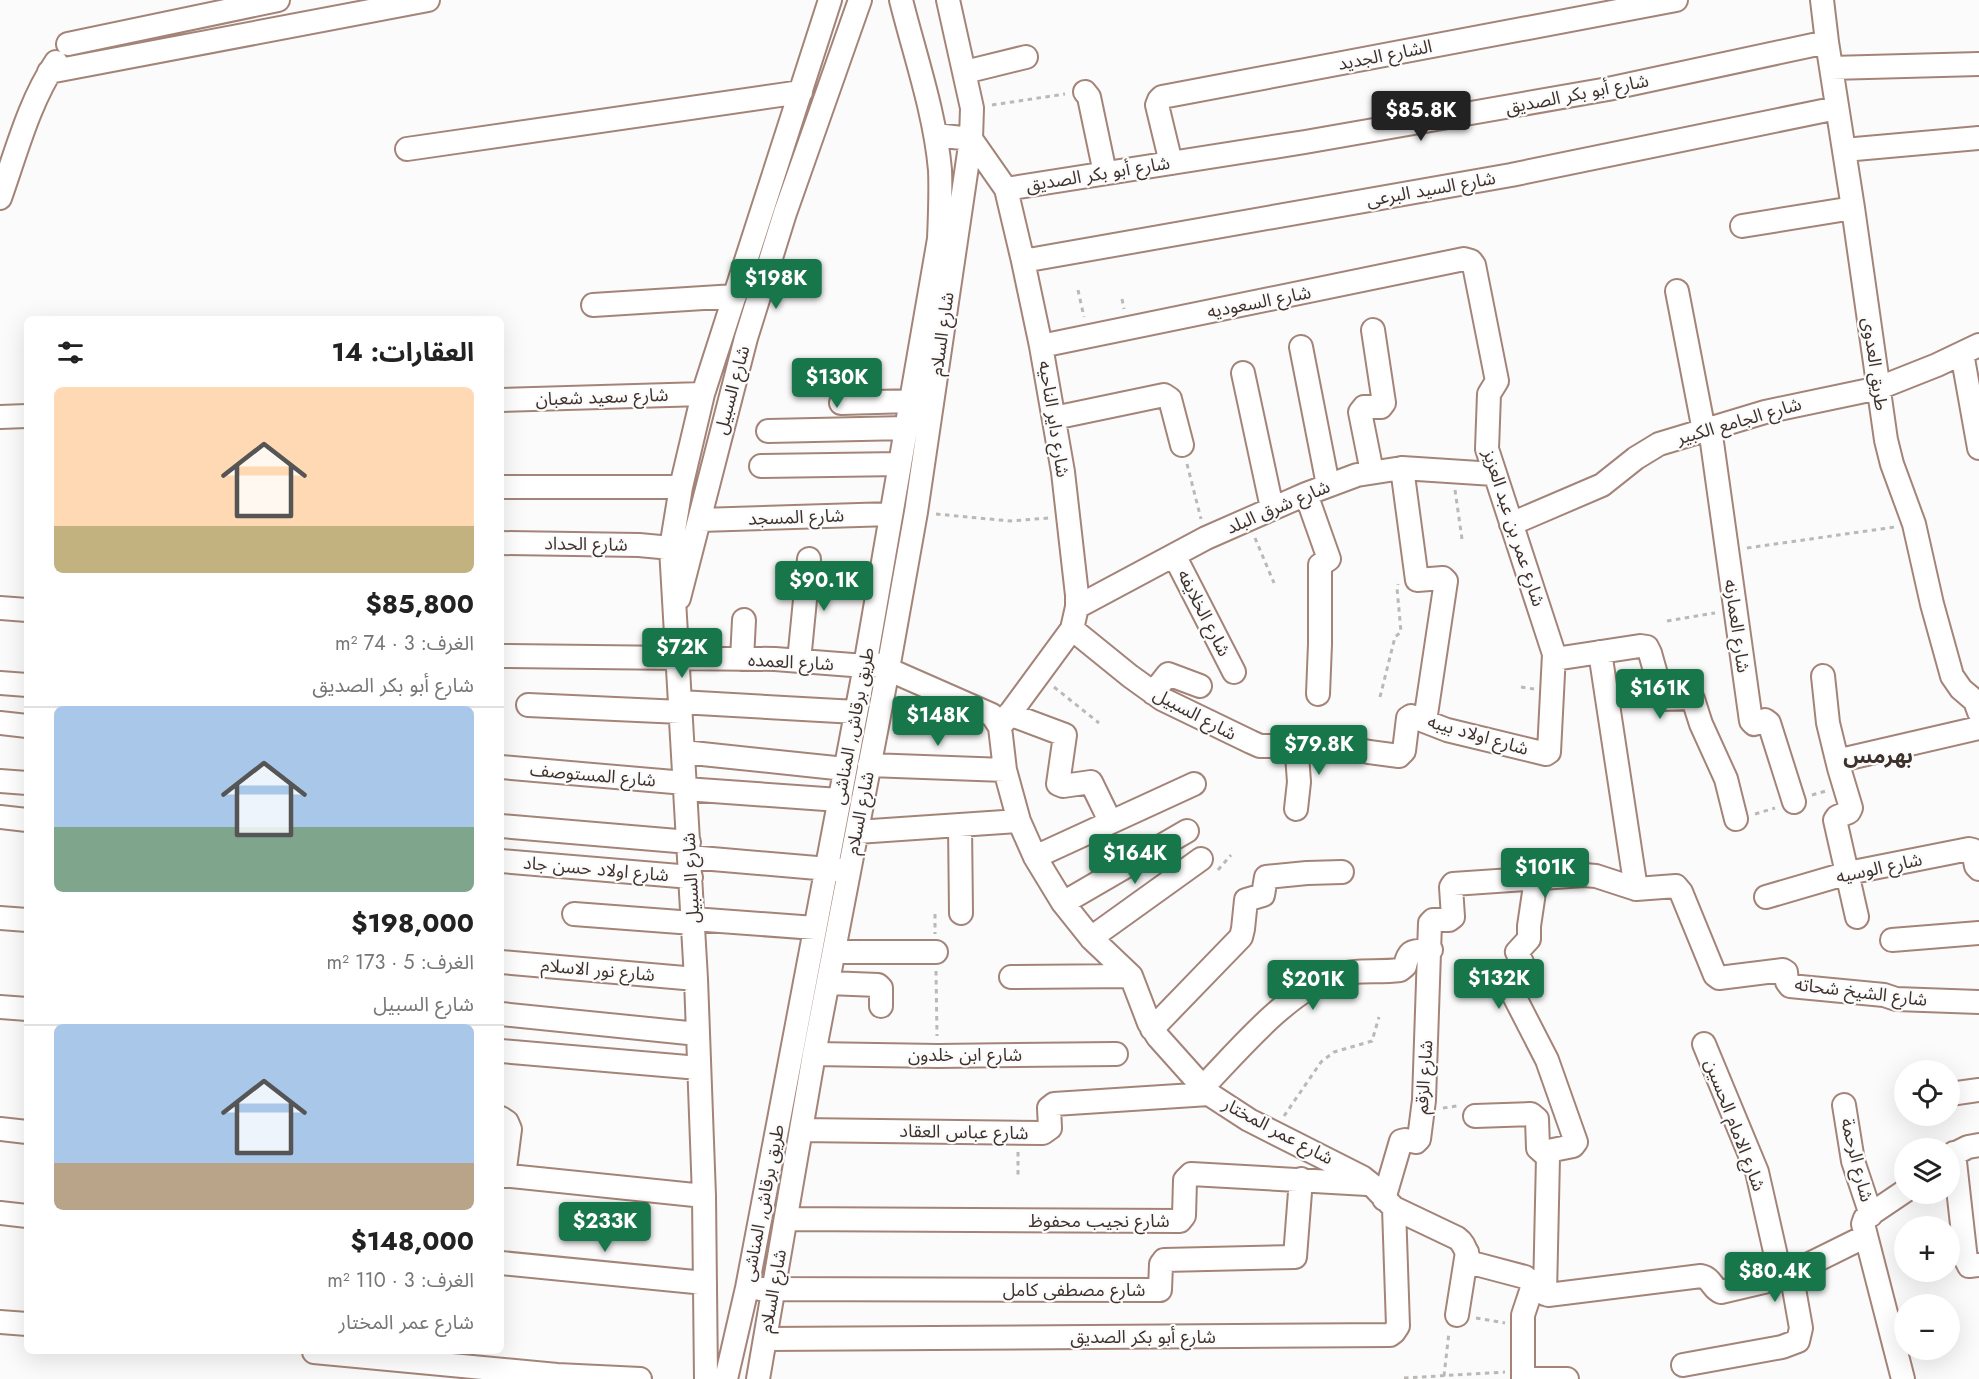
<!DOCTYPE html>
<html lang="ar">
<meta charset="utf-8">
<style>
body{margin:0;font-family:Jost,"Noto Sans Arabic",sans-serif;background:#f2f2f2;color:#222;direction:rtl;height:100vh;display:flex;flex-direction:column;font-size:22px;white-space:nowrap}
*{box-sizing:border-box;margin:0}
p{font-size:20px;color:#767676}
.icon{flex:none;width:33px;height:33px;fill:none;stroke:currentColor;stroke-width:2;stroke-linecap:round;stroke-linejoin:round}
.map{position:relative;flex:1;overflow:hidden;direction:ltr}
.panel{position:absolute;left:24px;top:316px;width:480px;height:1038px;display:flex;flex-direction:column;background:#fff;border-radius:9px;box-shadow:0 6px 24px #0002;direction:rtl}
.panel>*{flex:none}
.controls{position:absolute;left:1894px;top:1060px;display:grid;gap:12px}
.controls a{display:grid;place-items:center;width:66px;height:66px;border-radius:50%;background:#fff;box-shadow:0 6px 24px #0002;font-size:30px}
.price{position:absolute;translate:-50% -51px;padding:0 14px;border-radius:6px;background:#18764b;color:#fff;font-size:20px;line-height:39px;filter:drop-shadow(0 2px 3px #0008)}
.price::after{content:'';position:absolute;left:50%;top:36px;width:18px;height:14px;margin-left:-9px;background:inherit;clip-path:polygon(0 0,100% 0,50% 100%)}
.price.selected{background:#222;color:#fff}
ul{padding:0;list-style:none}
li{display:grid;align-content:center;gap:12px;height:318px;padding:0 30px}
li+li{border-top:2px solid #e0e0e0}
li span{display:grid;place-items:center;height:186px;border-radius:9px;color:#555}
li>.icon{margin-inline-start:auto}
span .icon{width:108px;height:108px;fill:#fffc;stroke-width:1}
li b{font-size:26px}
h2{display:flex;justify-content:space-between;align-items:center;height:72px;padding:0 30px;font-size:26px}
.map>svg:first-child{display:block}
</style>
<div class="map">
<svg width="1979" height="1379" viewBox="0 0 1979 1379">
<rect width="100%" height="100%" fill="#fbfbfb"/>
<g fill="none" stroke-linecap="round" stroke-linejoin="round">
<g stroke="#a48478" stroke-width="26">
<path id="minor" d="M1822,0l5,42 26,166 33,232 6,24 22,60 18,80 20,72 9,13 14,12 4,11
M68,44l210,-44
M1831,68l148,-4
M49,72l379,-72
M965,72l61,-15
M1085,92l4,5 16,76
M935,135l36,4 35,50 17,72 18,85 22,126 14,123v12l-5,22 -72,98
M407,149l394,-57
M1844,150l135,-12
M1171,163l-14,-58 2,-5 3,-3 514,-97
M1006,189l299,-47 303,-53 219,-47
M0,198c16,-45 29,-96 56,-136
M1742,226l111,-18
M1023,261l488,-86 326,-67
M1677,291l27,140
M593,305l142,-9
M1041,346l423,-87 7,2 3,4 23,116 -8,13 -2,55 67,205 -5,98 -3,2 -99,-24 -36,-14 -3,2 -4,33 -5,5 -30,-4 -54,-12h-14l-28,6h-13l-9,-4 -89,-43 -32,-23 -58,-47
M1301,347l27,138
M1962,353l17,95
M1243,373l29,135
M501,400l202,-6
M841,403l70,-2
M0,417l27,-1
M1054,418l110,-23 6,4 12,46
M1710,428l41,293 3,3 11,-4 4,3 25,79
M768,431l139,-3
M761,466l139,-2
M1402,468l15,112 26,-2 3,3 -21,140
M1372,472l-12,-60 4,-5h17l3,-4 -11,-73
M501,487h180
M1306,494l23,65 -9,6v79l-2,50
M700,520l191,-6
M1511,524l91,-39 34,-27 23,-14 106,-32 114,-24 58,-23 42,-20
M501,543l138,2 32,3
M1174,555l60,117
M679,598l67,-260 39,-125 75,-213
M1077,607l129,-69 100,-44 51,-19 45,-7 92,6
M0,608l27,2
M1600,652l36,237
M501,656l274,3 90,7
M742,659l2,-39
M1555,659l85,-13 7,1 3,6 13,46 27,-1 3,1 8,25 25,55 10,40
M799,661l10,-102
M876,664l116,51 8,12 5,43 14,51 16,36 28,46 28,35 40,38 18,47 9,14 51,57 40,26 113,57 10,8 22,23 63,30c10,7 8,17 15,25l53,14 23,18 153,-19c11,2 11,13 20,16l60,-14 85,-42
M1823,676l5,47 11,45
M0,683l27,2
M1153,693l15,-19 32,12
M680,702l176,10
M528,705l153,7
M1009,714l56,21 -7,49 5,2 28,-4 19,39
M0,723l27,3
M683,752l162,17
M869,765l136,5
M501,767l184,16
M0,781l27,2
M685,789l154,11
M1296,809l3,-27 -3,-41
M0,817l27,3
M960,825l1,88
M501,826l188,16
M857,832l162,-11
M689,857l151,13
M1035,857l159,-73
M501,861l190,16
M1536,879l-7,47v13l-12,13 10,21 -15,12 -1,5 36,70 29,82 -3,4 -30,6
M1766,897l82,-24 121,-24 4,1 3,16 3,3
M1063,903l124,-72
M574,914l119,9
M1857,917l-22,-97 2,-3 12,-5 2,-4 -12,-40 1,-5 5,-4 134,-31
M0,918l27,2
M693,919l122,9
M1091,938l110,-79
M1892,940l87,-7
M834,952h102
M501,962l195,17
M1011,977l120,-1
M828,983l50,2 3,3v18
M0,1007l27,2
M501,1014l197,20
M1152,1029l89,-92 2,-8 3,-29 17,-5 3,-18 41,-4 35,-1
M1704,1044l53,128 24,106
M501,1051l198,17
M814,1054l124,2 178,-2
M1203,1087c35,-36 84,-96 133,-112 20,-6 42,-2 64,-5l5,-4c4,-18 8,-14 26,-16
M1950,1094l29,-4
M1844,1105l9,56 18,54
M1475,1116l56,-2 6,5 1,29 10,9 -3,137
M501,1118l6,4 3,7 -6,47
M0,1129l27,3
M801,1130l242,3 7,-5 -1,-20 5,-4 155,-10
M1954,1153l12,107 3,6 10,-1
M1950,1156l18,-9 11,-2
M501,1175l203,21
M1384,1199l17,-58 4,-1 11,2 3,-3 5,-39 6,-177 3,-3h16l4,-3 -2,-30 2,-3 131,-9 12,1 40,13 40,-3 5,6 34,83 4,3 64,-8 3,2 1,10 3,4 94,9 12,4 83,3
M0,1213l27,3
M786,1219l394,2 4,-5 1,-36 6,-6 176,10
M501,1263l204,20
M760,1289l400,1 1,-26 3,-4 131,-3 6,-78
M1457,1315l10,-63
M0,1322l27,2
M765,1339l625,-4 4,-3 4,-6 -4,-118
M314,1352l243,23 83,4
M1683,1365l99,-18 16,-6 3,-13 -10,-56
M706,1379l-2,-183 -8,-217 -25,-431 10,-61 22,-93 127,-394
M726,1379l21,-91 118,-622 74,-427c1,-23 2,-46 1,-69 -5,-57 -25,-114 -39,-170
M758,1379l56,-325 74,-385 28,-157 55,-373 1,-31 -24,-108
M1523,1379v-64l11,-33
M1533,1379h34
M1903,1379l-40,-155 2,-6 40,-27"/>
</g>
<path stroke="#bcb8b6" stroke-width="3" stroke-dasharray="4.5 4.5" stroke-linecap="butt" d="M992,105l73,-11
M1078,290l6,27
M1122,299l2,10
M1187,464l14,55
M1455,490l7,49
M936,514l74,7 39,-3
M1255,538l19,45
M1747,548l148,-21
M1667,621l48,-8
M1054,687l45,36
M1521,687l13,2
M1380,697l15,-60 6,-5 -4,-44 1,-4
M1812,795l14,-4
M1755,814l20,-6
M1218,870l13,-15
M935,914v20
M936,971l1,65
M1443,1108l14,-2
M1284,1116l37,-54 13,-10 38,-11 7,-24
M1018,1152v26
M1476,1318l29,5
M1444,1376l5,-44
M1404,1378l101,-6"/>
<use href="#minor" stroke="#fff" stroke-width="22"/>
</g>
<g text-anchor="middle" stroke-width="4.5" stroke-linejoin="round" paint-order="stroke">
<g font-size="18" fill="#3e312b" stroke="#fbfbfb">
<text transform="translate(1385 55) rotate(-11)" y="6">الشارع الجديد</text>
<text transform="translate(1577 94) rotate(-11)" y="6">شارع أبو بكر الصديق</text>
<text transform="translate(1098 174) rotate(-9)" y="6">شارع أبو بكر الصديق</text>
<text transform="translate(1431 189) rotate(-10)" y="6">شارع السيد البرعى</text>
<text transform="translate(1259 302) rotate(-11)" y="6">شارع السعوديه</text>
<text transform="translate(942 334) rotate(-82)" y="6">شارع السلام</text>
<text transform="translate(1875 364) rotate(82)" y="6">طريق العدوى</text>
<text transform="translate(732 390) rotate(-75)" y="6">شارع السبيل</text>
<text transform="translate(602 397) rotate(-2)" y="6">شارع سعيد شعبان</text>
<text transform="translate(1054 419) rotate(81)" y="6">شارع داير الناحيه</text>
<text transform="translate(1739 421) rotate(-16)" y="6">شارع الجامع الكبير</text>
<text transform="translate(1278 507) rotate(-23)" y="6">شارع شرق البلد</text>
<text transform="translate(796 517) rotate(-2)" y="6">شارع المسجد</text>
<text transform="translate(1514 528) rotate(72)" y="6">شارع عمر بن عبد العزيز</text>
<text transform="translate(586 544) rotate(1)" y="6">شارع الحداد</text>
<text transform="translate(1204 613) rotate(63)" y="6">شارع الخلايفه</text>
<text transform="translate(1737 626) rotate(82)" y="6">شارع العمارنه</text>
<text transform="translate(791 662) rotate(3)" y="6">شارع العمده</text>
<text transform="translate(1195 714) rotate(28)" y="6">شارع السبيل</text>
<text transform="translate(853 726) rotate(-79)" y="6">طريق برقاش, المناشى</text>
<text transform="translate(1478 735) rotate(16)" y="6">شارع اولاد بيبه</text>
<text transform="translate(593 775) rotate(5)" y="6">شارع المستوصف</text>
<text transform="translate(860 813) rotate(-79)" y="6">شارع السلام</text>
<text transform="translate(1879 868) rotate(-12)" y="6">شارع الوسيه</text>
<text transform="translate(596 869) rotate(5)" y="6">شارع اولاد حسن جاد</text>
<text transform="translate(691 878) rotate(-93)" y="6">شارع السبيل</text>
<text transform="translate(598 970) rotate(5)" y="6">شارع نور الاسلام</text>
<text transform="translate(1861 992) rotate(7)" y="6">شارع الشيخ شحاته</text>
<text x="965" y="1061">شارع ابن خلدون</text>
<text transform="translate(1424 1077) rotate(-86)" y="6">شارع الزقم</text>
<text transform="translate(1735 1125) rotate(69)" y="6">شارع الامام الحسين</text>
<text transform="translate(1278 1131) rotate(28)" y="6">شارع عمر المختار</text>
<text transform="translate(964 1132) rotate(1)" y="6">شارع عباس العقاد</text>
<text transform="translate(1857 1160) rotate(76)" y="6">شارع الرحمة</text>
<text transform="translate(763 1203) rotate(-79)" y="6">طريق برقاش, المناشى</text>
<text x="1099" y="1227">شارع نجيب محفوظ</text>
<text x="1074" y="1296">شارع مصطفى كامل</text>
<text transform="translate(773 1291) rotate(-80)" y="6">شارع السلام</text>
<text x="1143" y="1343">شارع أبو بكر الصديق</text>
</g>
<g font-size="21" font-weight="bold" fill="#3e312b" stroke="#fbfbfb">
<text x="1878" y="763">بهرمس</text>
</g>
</g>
</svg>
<div class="controls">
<a><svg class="icon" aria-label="locate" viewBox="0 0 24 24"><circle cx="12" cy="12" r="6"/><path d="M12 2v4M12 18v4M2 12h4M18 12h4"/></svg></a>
<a><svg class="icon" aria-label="layers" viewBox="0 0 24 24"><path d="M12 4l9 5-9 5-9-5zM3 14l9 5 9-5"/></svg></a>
<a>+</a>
<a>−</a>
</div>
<b class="price selected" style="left:1421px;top:142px">$85.8K</b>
<b class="price" style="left:776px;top:310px">$198K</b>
<b class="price" style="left:837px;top:409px">$130K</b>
<b class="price" style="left:824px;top:612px">$90.1K</b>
<b class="price" style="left:682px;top:679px">$72K</b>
<b class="price" style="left:1660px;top:720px">$161K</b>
<b class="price" style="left:938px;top:747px">$148K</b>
<b class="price" style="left:1319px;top:776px">$79.8K</b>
<b class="price" style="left:1135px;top:885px">$164K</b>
<b class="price" style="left:1545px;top:899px">$101K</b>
<b class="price" style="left:1499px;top:1010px">$132K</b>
<b class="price" style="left:1313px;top:1011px">$201K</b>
<b class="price" style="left:605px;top:1253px">$233K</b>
<b class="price" style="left:1775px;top:1303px">$80.4K</b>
<section class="panel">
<h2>العقارات: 14<svg class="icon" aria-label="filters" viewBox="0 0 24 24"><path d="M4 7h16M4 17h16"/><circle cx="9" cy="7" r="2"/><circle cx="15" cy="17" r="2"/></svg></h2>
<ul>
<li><span style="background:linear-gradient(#ffd9b3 75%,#c2b280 0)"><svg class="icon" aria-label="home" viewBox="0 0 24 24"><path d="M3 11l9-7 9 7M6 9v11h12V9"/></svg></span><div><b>$85,800</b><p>الغرف: 3 · 74 m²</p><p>شارع أبو بكر الصديق</p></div></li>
<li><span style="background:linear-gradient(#a9c7e8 65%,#7fa58c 0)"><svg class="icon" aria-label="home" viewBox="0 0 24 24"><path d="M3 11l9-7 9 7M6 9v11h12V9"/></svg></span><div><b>$198,000</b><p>الغرف: 5 · 173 m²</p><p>شارع السبيل</p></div></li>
<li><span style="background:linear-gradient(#a9c7e8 75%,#b9a48a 0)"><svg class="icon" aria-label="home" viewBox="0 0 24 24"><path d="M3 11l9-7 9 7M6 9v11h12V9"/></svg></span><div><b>$148,000</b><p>الغرف: 3 · 110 m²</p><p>شارع عمر المختار</p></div></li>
</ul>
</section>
</div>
